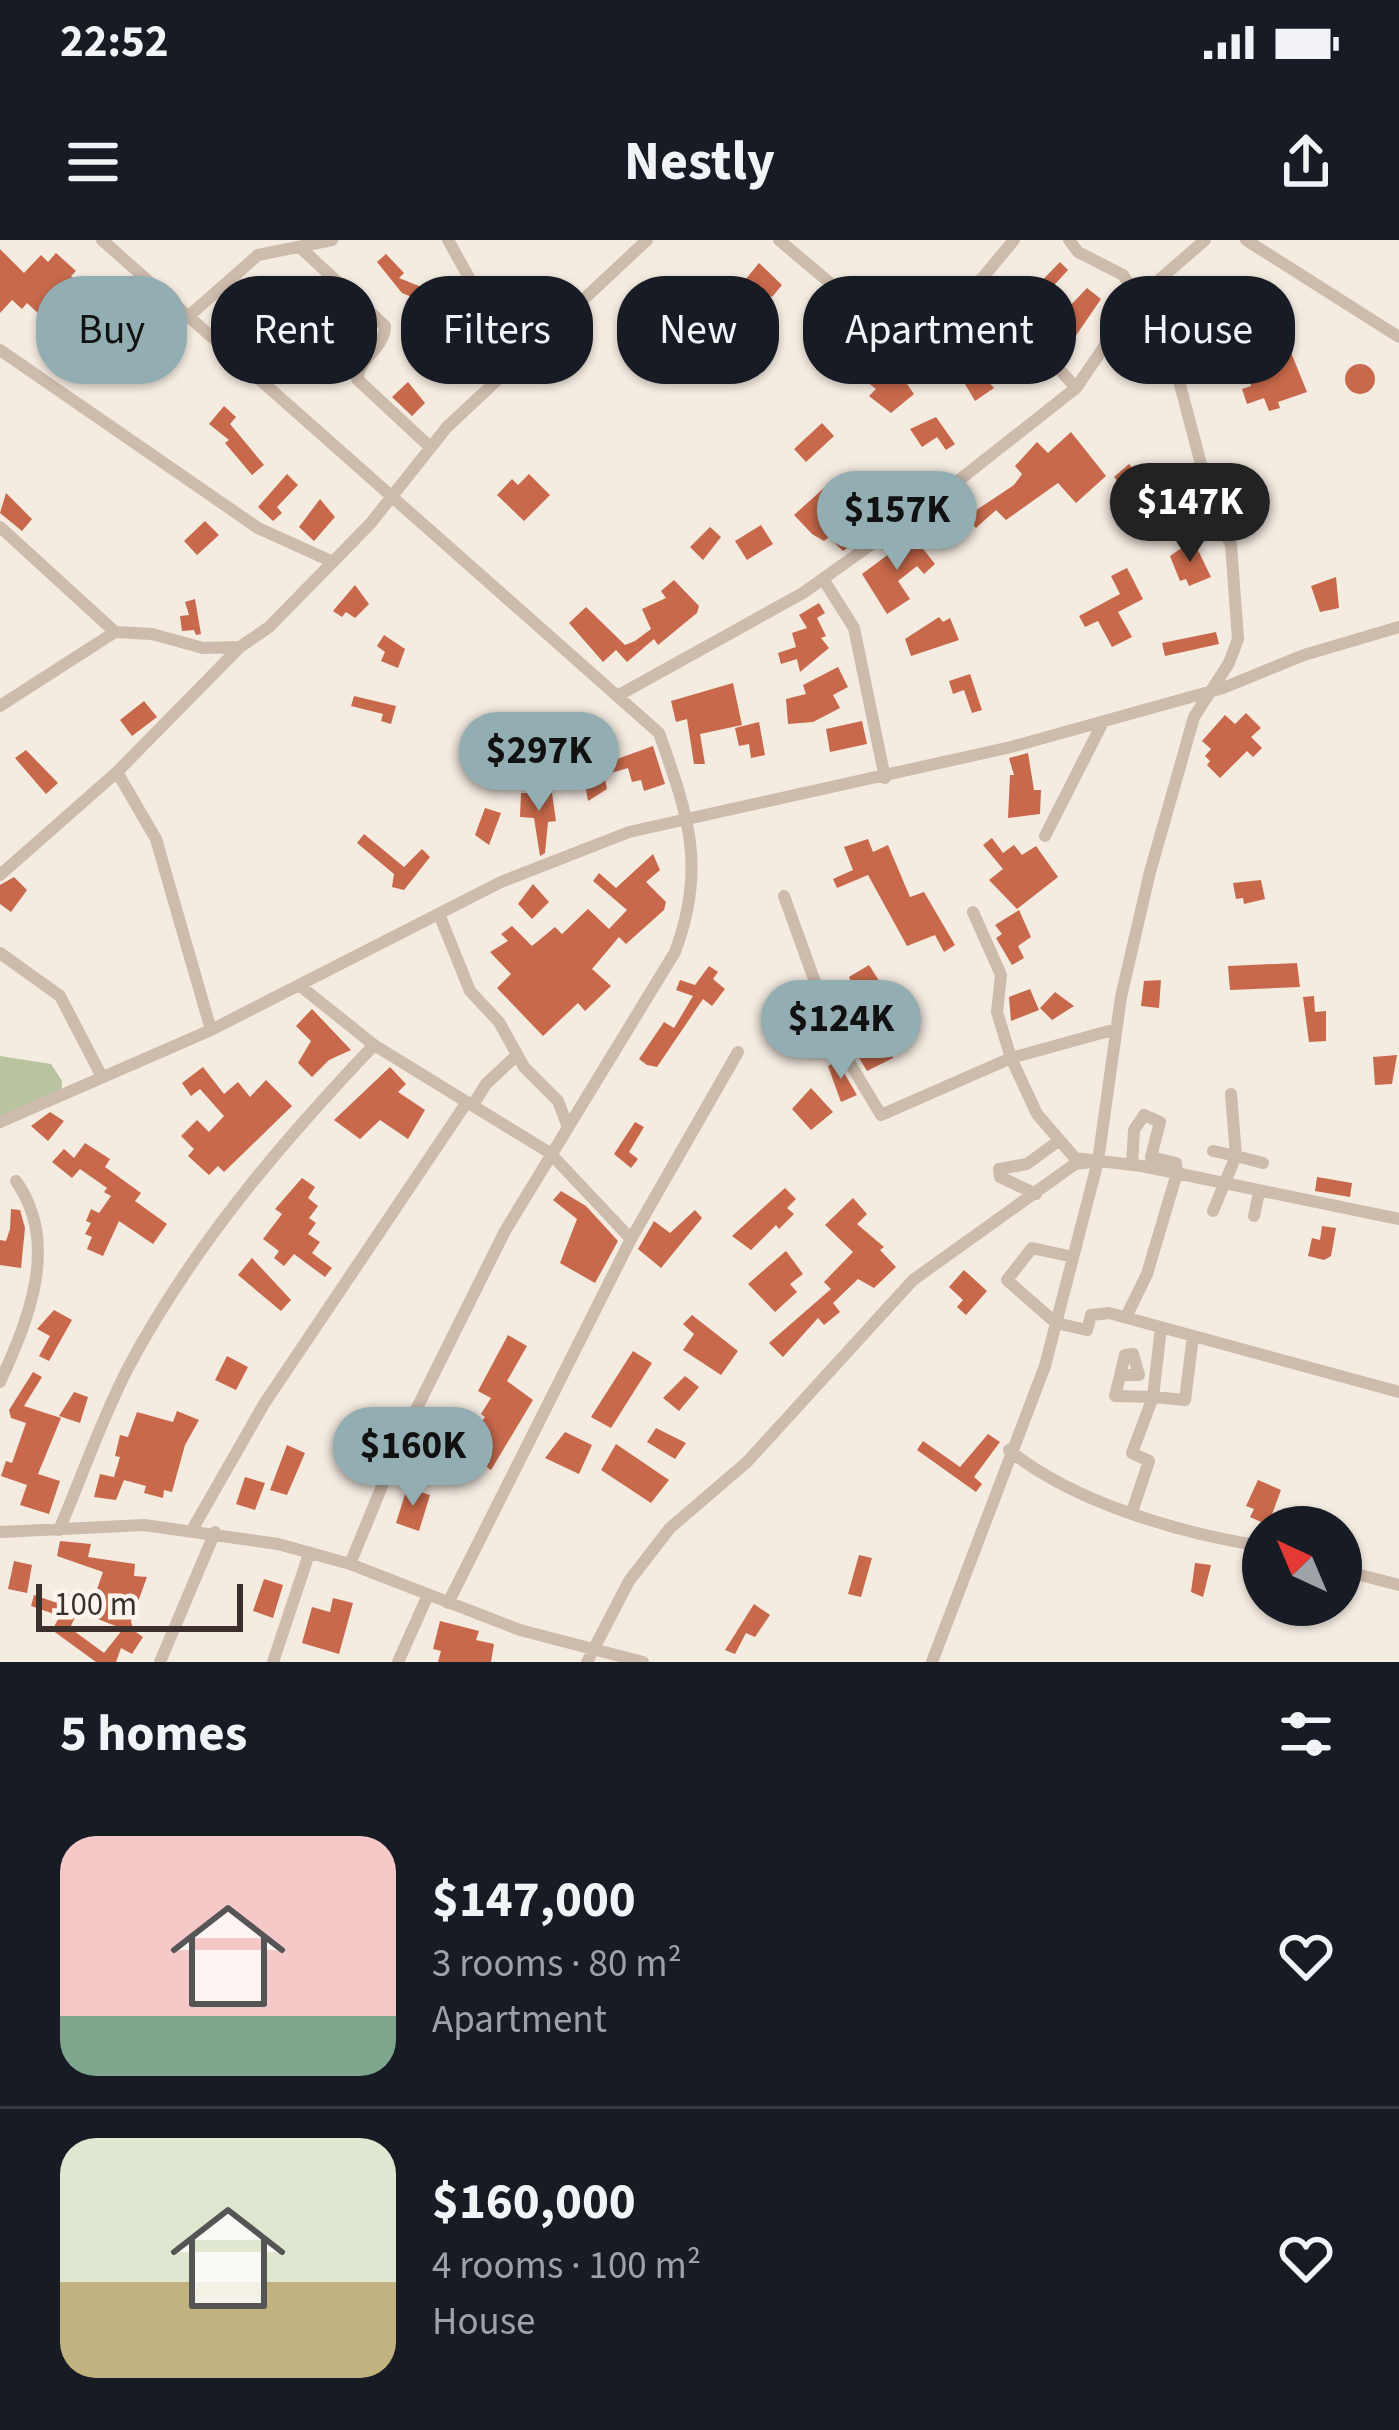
<!DOCTYPE html>
<meta charset="utf-8">
<style>
body{margin:0;font-family:"Source Sans 3",sans-serif;background:#242831;color:#f1f3f6;height:100vh;display:flex;flex-direction:column;font-size:45px;white-space:nowrap}
*{box-sizing:border-box;margin:0}
p{font-size:39px;color:#9ea1a6}
.icon{flex:none;width:66px;height:66px;fill:none;stroke:currentColor;stroke-width:2;stroke-linecap:round;stroke-linejoin:round}
.map{position:relative;height:1422px;overflow:hidden}
.sheet{display:flex;flex-direction:column;background:#171b24;flex:1}
.sheet>*{flex:none}
.top-card{position:absolute;left:36px;top:36px;width:1329px;height:108px;display:flex;gap:24px}
.needle{width:78px;rotate:316deg}
.buttons{position:absolute;left:1242px;top:1266px;display:grid;gap:24px}
.buttons a{display:grid;place-items:center;width:120px;height:120px;border-radius:50%;background:#171b24;box-shadow:0 3px 9px #0004;font-size:60px}
.scale{position:absolute;left:36px;bottom:30px;width:207px;box-sizing:border-box;padding-left:12px;border:6px solid #3b302b;border-top:0;font-size:33px;line-height:42px;white-space:nowrap;color:#3b302b;-webkit-text-stroke:9px #fbf5ee;paint-order:stroke}
.price{position:absolute;translate:-50% -102px;padding:0 27px;border-radius:42px;background:#92aeb2;color:#111;font-size:39px;line-height:78px;filter:drop-shadow(0 3px 6px #0008)}
.price::after{content:'';position:absolute;left:50%;top:72px;width:36px;height:27px;margin-left:-18px;background:inherit;clip-path:polygon(0 0,100% 0,50% 100%)}
.price.selected{background:#222;color:#fff}
ul{padding:0;list-style:none}
li{display:flex;align-items:center;gap:36px;height:300px;padding:0 60px}
li+li{border-top:3px solid #363941}
li span{display:grid;place-items:center;flex:none;width:336px;height:240px;border-radius:36px;color:#555}
li>.icon{margin-inline-start:auto}
span .icon{width:144px;height:144px;fill:#fffc;stroke-width:1}
li b{font-size:51px}
h2{display:flex;justify-content:space-between;align-items:center;height:144px;padding:0 60px;font-size:51px}
.chip{padding:0 42px;border-radius:48px;background:#171b24;box-shadow:0 3px 9px #0004;font-size:42px;line-height:108px}
.chip.selected{background:#92aeb2;color:#111}
.status{display:flex;justify-content:space-between;align-items:center;height:84px;padding:0 60px;background:#171b24;direction:ltr}
.status svg{height:33px;fill:currentColor}
header{display:flex;justify-content:space-between;align-items:center;height:156px;padding:0 60px;background:#171b24;font-size:54px;font-weight:700}
.map>svg:first-child{display:block}
</style>
<div class="status"><b>22:52</b><svg viewBox="0 0 49 12"><path d="M0 12V9h3v3zM5 12V6h3v6zM10 12V3h3v9zM15 12V0h3v12zM26 1h20v11H26zM47 4h2v5h-2z"/></svg></div>
<header><svg class="icon" aria-label="menu" viewBox="0 0 24 24"><path d="M4 6h16M4 12h16M4 18h16"/></svg>Nestly<svg class="icon" aria-label="share" viewBox="0 0 24 24"><path d="M12 15V3M7 8l5-5 5 5M5 13v7h14v-7"/></svg></header>
<div class="map">
<svg width="1399" height="1422" viewBox="0 0 1399 1422">
<rect width="100%" height="100%" fill="#f4ebe1"/>
<path fill="#b8c4a0" d="M0,816l51,8 11,17 -1,15 -61,26z"/>
<path fill="#c8694b" fill-rule="evenodd" d="M0,9l24,24 17,-18 7,7 8,-9 20,18 -5,5 10,9 -18,20 6,6 -8,8 -14,-14 -8,9 -12,-11 -5,6 -10,-9 -12,13z
M386,14l18,19 -5,5 25,10 -5,12 -17,-7 -25,-31z
M1060,22l8,8 -20,22 18,18 21,-22 14,11 -26,38 -19,-19 -15,15 -36,-40 10,-10 12,13z
M759,23l23,22 -10,12 -27,-17z
M1243,46l5,15 13,-4 12,20 -49,16 -6,-11 21,-7 -8,-25z
M519,50l33,21 -3,5 -10,-5 -9,13 -9,-6 7,-11 -14,-5z
M101,75l28,29 -9,8 -18,-18 -29,29 -7,-8 19,-19 -9,-9 7,-7 7,6z
M676,81l12,21 -23,27 -14,-20z
M138,99l28,27 -13,13 -28,-26z
M858,101l8,9 -4,3 23,21 9,-9 20,29 -23,19 -22,-17 7,-7 -38,-30z
M1288,105l19,47 -29,10 2,6 -11,3 -5,-13 -17,6 -5,-15 9,-3 -4,-14 24,-8 -4,-11z
M963,113l31,35 -19,13 -24,-41z
M1345 139a15 15 0 1 1 30 0a15 15 0 1 1-30 0Z
M408,142l17,21 -13,13 -20,-19z
M224,166l12,11 -6,7 34,41 -12,10 -27,-32 4,-3 -20,-16z
M936,177l19,27 -9,6 -9,-13 -15,10 -12,-18z
M822,183l12,13 -28,26 -12,-13z
M1071,192l35,44 -30,27 -18,-20 -52,37 -10,-10 -20,18 -10,-11 48,-32 8,-11 -7,-8 22,-24 11,11z
M1129,224l17,20 -15,13 -17,-20z
M287,234l11,11 -21,22 5,6 -9,8 -15,-14z
M529,234l21,21 -26,26 -27,-26 15,-16 6,6z
M919,239l9,12 -51,36 -16,-22 16,-12 4,6 10,-7 5,7z
M824,248l7,8 8,-7 12,14 -16,14 22,24 -14,10 -14,-14 -5,4 -12,-7 -18,-19z
M6,253l26,26 -10,12 -22,-18z
M320,259l15,18 -21,24 -15,-14z
M205,281l14,14 -22,20 -13,-14z
M761,285l12,19 -26,16 -12,-19z
M710,287l11,10 -18,23 -13,-13z
M913,296l22,28 -11,10 -7,-8 -19,15 12,18 -23,15 -25,-40z
M1193,300l18,37 -22,9 -3,-7 -6,2 -10,-25z
M1127,328l16,31 -25,13 14,25 -20,10 -14,-26 -13,6 -6,-11 41,-22 -9,-18z
M1336,337l3,31 -19,4 -9,-26z
M674,340l25,26 -2,7 -39,32 -4,-6 -27,23 -11,-12 -13,12 -34,-39 17,-16 39,38 10,-4 16,-12 -9,-20 24,-11 -5,-7z
M355,345l14,19 -14,14 -9,-6 -4,5 -9,-6z
M195,359l6,35 -5,1 -2,-5 -12,1 -2,-15 9,-1 -4,-13z
M819,363l6,10 -8,5 9,18 -5,2 8,10 -29,24 -3,-13 -16,5 -3,-11 18,-6 -4,-14 15,-5 -8,-13z
M939,377l4,5 7,-4 9,22 -48,16 -6,-17z
M1216,392l3,12 -54,12 -3,-13z
M384,395l21,14 -7,19 -17,-7 4,-9 -8,-6z
M838,427l10,20 -15,8 7,13 -27,14 -25,2 -2,-25 20,-5 -3,-9z
M970,434l12,36 -10,3 -8,-23 -11,4 -4,-13z
M733,443l9,42 -42,9 5,30h-11l-7,-45 -11,3 -5,-21z
M354,456l42,10 -5,18 -10,-3 2,-7 -32,-8z
M144,461l13,16 -25,19 -12,-16z
M1246,473l15,15 -10,9 11,11 -9,9 -6,-6 -27,27 -13,-13 3,-4 -5,-5 6,-7 -9,-8 23,-26 10,9z
M862,481l5,23 -37,8 -4,-23z
M759,482l6,33 -14,3 -2,-14 -10,2 -4,-18z
M603,501l6,21 44,-16 12,38 -21,7 -3,-11 -9,2 -4,-14 -24,7 3,14 -19,12 -3,-17 9,-2 -7,-36z
M26,510l32,33 -12,11 -31,-36z
M1028,513l6,37h7l-1,24 -32,4 2,-43h4l-5,-17z
M521,553h31l4,28 -8,1 -3,31 -5,3 -6,-38 -14,-1z
M485,568l16,5 -12,32 -14,-10z
M364,594l40,33 18,-18 8,8 -26,33 -12,-3 2,-13 -37,-31z
M992,598l11,15 11,-8 8,10 14,-9 22,31 -41,32 -28,-29 14,-11 -20,-24z
M868,599l5,13 15,-7 22,52 14,-5 31,53 -11,7 -9,-17 -28,11 -39,-71 -31,13 -4,-9 20,-9 -9,-23z
M653,614l7,16 -14,12 20,20 -2,8 -38,34 -7,-7 -27,32 19,17 -26,25 -7,-8 -35,33 -46,-48 14,-14 -21,-22 18,-11 -7,-7 11,-8 20,20 23,-19 7,7 26,-25 21,20 18,-19 -34,-29 6,-8 17,15z
M14,637l13,13 -16,22 -11,-8v-19z
M1261,640l4,19 -21,5 -1,-6 -7,1 -3,-16z
M533,644l16,18 -17,17 -14,-15z
M1019,670l12,27 -13,9 6,12 -12,7 -16,-27 6,-4 -7,-9z
M1297,723l3,24 -70,3 -2,-24z
M869,725l28,44 -20,10 16,39 -26,13 -19,-32 12,-6 -12,-44 5,-3 -4,-9z
M709,726l9,6 -5,7 12,10 -13,17 -9,-7 -46,68 -10,-2 -8,-6 25,-37 10,6 19,-32 -17,-6 4,-10 15,5z
M1161,740l-2,28 -18,-2 3,-25z
M1030,749l9,21 -28,11 -2,-24z
M1055,752l19,14 -22,14 -12,-12z
M1314,756l1,16 11,-1v30l-17,1 -6,-45z
M312,769l39,41 -22,10 -17,17 -14,-14 13,-22 -15,-15z
M1397,815l-5,29 -17,1 -2,-28z
M837,821l20,34 -16,7 -13,-36z
M203,827l21,27 14,-12 12,15 16,-17 26,26 -68,66 -6,-6 -9,9 -21,-19 6,-7 -13,-13 16,-16 12,12 15,-16 -24,-27 -9,7 -9,-13z
M390,827l16,17 -8,8 27,18 -17,29 -28,-19 -20,19 -26,-19z
M811,848l22,24 -22,18 -19,-21z
M50,872l14,9 -16,20 -17,-15z
M635,882l9,5 -15,25 9,7 -7,9 -17,-14z
M85,903l25,16 -5,8 36,26 -6,8 32,23 -14,20 -34,-23 -16,35 -16,-7 5,-12 -7,-3 6,-11 -5,-2 5,-12 8,4 12,-17 -7,-4 3,-4 -27,-19 -8,9 -20,-16 12,-13 10,9z
M1317,937l35,6 -2,14 -35,-6z
M302,938l13,9 -7,11 10,8 -9,12 7,5 -8,11 12,8 -8,11 20,15 -7,9 -31,-23 -10,12 -10,-8 5,-7 -16,-12 19,-25 -7,-5z
M785,948l11,11 -9,9 7,6 -15,15 -3,-4 -25,25 -19,-14z
M561,951l25,15 32,35 -23,42 -35,-20 17,-44 -24,-19z
M853,958l14,16 -10,10 27,23 -4,3 16,17 -22,21 -16,-9 -25,24 7,9 -16,13 -6,-7 -35,39 -14,-14 62,-54 -7,-7 29,-30 -28,-27z
M11,969l9,1 5,18 -4,40 -21,-3v-25l6,1 4,-12z
M695,970l7,8 -41,50 -23,-19 16,-28 16,12z
M1322,986l14,2 -5,28 -7,4 -16,-4 4,-18 8,2z
M786,1011l17,23 -13,10 7,8 -22,20 -27,-28z
M252,1018l39,42 -10,11 -43,-36z
M964,1030l23,21 -21,24 -9,-8 6,-7 -14,-13z
M54,1070l18,10 -23,41 -10,-5 11,-20 -13,-7z
M692,1075l46,36 -17,24 -38,-25 11,-16 -11,-10z
M508,1095l19,11 -20,35 26,19 -42,70 -29,-20 23,-33 -4,-3 10,-16 -13,-7z
M633,1111l19,12 -41,65 -20,-11z
M227,1116l21,11 -12,23 -21,-10z
M33,1132l9,5 -18,29 37,12 -23,56 22,7 -11,33 -29,-9 7,-20 -26,-9 5,-15 6,2 14,-40 -15,-5 -2,-8z
M685,1136l14,11 -20,24 -16,-13z
M74,1152l14,5 -8,26 -21,-7z
M177,1171l22,9 -14,25 -13,47 -8,-2 -1,8 -19,-5 2,-7 -22,-6 -8,20 -22,-3 6,-23 22,5 -8,-2 6,-20 -5,-1 5,-21 8,2 9,-25 36,10z
M356,1186l26,10 -19,21 -18,-15z
M656,1188l30,15 -11,16 -28,-17z
M565,1192l27,13 -13,29 -34,-16z
M988,1194l12,8 -26,35 8,7 -6,8 -59,-42 6,-9 37,26z
M616,1204l53,36 -18,23 -50,-33z
M287,1205l18,8 -18,42 -17,-5z
M245,1237l20,6 -10,27 -19,-6z
M1258,1240l23,10 -13,35 -18,-8 4,-8 -8,-3z
M407,1248l23,7 -11,36 -23,-8z
M60,1301l31,3 -3,13 47,7 -1,12 13,1 -16,44 2,9 10,7 -11,17 -11,-6 -5,14h-20l-44,-32 8,-14 -29,-10 3,-11 26,9 3,-12 30,9 10,-29 -46,-16zM78,1371l45,18 -19,24 -34,-25z
M859,1315l13,3 -11,39 -13,-3z
M14,1321l18,4 -5,28 -19,-4z
M1195,1323l16,2 -8,32 -12,-5z
M264,1339l19,6 -10,33 -20,-7z
M333,1358l20,5 -14,51 -37,-11 10,-36 18,5z
M754,1364l16,11 -15,22 -9,-4 -11,21 -10,-4z
M440,1381l39,10 -3,9 18,4 -3,18h-53l3,-11 -8,-2z"/>
<g fill="none" stroke-linecap="round" stroke-linejoin="round">
<path stroke="#cdbbac" stroke-width="12" d="M102,0l557,493c29,82 48,134 16,219l-170,279 -104,209 -51,124
M448,0l70,125
M779,0l132,111 24,-16 79,-95
M1246,0l153,97
M303,10l82,76c0,22 -26,32 -28,53l73,68
M980,40l96,108
M190,75l68,-60 74,-15
M0,110l258,178 75,34
M0,287l115,105
M823,339l31,49 31,150
M619,455l184,-102 136,-97 137,-108 60,-88 69,-60
M0,466l115,-74 37,2 51,14 37,-1 29,-20 101,-103 77,-97 200,-187
M117,532l39,67 55,191
M1045,596l58,-114
M0,635l117,-103 123,-125
M784,656l52,144 45,75 130,-57 105,-29
M973,672l28,63 -4,37 14,46 26,56 38,44 67,8 257,53
M439,674l31,77 29,31 25,45 34,34 9,24
M0,713l60,43 42,81
M299,745l75,60 176,108 81,86
M1231,854l5,62 27,7
M473,865l13,-21 31,-29
M0,882l211,-92 290,-148 128,-50 382,-85 212,-59 81,-33 95,-28
M1213,911l23,5 -23,55
M1036,954l-36,-17 -1,-8 28,-5 30,-22
M1254,976l5,-24
M1073,1017l-41,-9 -25,32 49,43 31,7 4,-15 18,-2 290,79
M1126,1077l21,-43 30,-101 -1,-10 -25,-6 9,-35 -16,-7 -10,15 -2,35
M1120,1135h19l-6,-21 -8,1 -10,41 38,1 8,-70
M0,1142c29,-63 60,-139 16,-201
M1009,1210c64,52 172,84 254,96
M1132,1272l17,-51 -17,-8 21,-56 32,3 8,-64
M59,1290c23,-53 42,-110 69,-162 65,-122 152,-224 246,-323
M192,1290l72,-126 203,-302
M0,1292l144,-7 134,19 72,20 170,66 123,32
M1341,1330l58,15
M448,1363l183,-364 107,-187
M160,1422l55,-130
M273,1422l36,-108
M398,1422l30,-67
M587,1422l42,-81 41,-53 77,-66 166,-182 162,-116 23,-3
M932,1422l113,-296 53,-205 23,-164 29,-125 44,-155 35,-54 9,-24 -7,-94 -20,-43 -42,-159 -46,-68 -45,-23 -9,-12"/>
</g>
</svg>
<div class="buttons">
<a><svg class="needle" viewBox="-14 -14 28 28"><path d="M0-13l5 13h-10z" fill="#e53935"/><path d="M0 13l5-13h-10z" fill="#9ea1a6"/></svg></a>
</div>
<div class="scale">100 m</div>
<b class="price selected" style="left:1190px;top:325px">$147K</b>
<b class="price" style="left:897px;top:333px">$157K</b>
<b class="price" style="left:539px;top:574px">$297K</b>
<b class="price" style="left:841px;top:842px">$124K</b>
<b class="price" style="left:413px;top:1269px">$160K</b>
<div class="top-card">
<a class="chip selected">Buy</a>
<a class="chip">Rent</a>
<a class="chip">Filters</a>
<a class="chip">New</a>
<a class="chip">Apartment</a>
<a class="chip">House</a>
</div>
</div>
<section class="sheet">
<h2>5 homes<svg class="icon" aria-label="filters" viewBox="0 0 24 24"><path d="M4 7h16M4 17h16"/><circle cx="9" cy="7" r="2"/><circle cx="15" cy="17" r="2"/></svg></h2>
<ul>
<li><span style="background:linear-gradient(#f6c9c9 75%,#7fa58c 0)"><svg class="icon" aria-label="home" viewBox="0 0 24 24"><path d="M3 11l9-7 9 7M6 9v11h12V9"/></svg></span><div><b>$147,000</b><p>3 rooms · 80 m²</p><p>Apartment</p></div><svg class="icon" aria-label="heart" viewBox="0 0 24 24"><path d="M12 20l-8-8c-3-5 5-10 8-4 3-6 11-1 8 4z"/></svg></li>
<li><span style="background:linear-gradient(#dfe7d0 60%,#c2b280 0)"><svg class="icon" aria-label="home" viewBox="0 0 24 24"><path d="M3 11l9-7 9 7M6 9v11h12V9"/></svg></span><div><b>$160,000</b><p>4 rooms · 100 m²</p><p>House</p></div><svg class="icon" aria-label="heart" viewBox="0 0 24 24"><path d="M12 20l-8-8c-3-5 5-10 8-4 3-6 11-1 8 4z"/></svg></li>
</ul>
</section>
